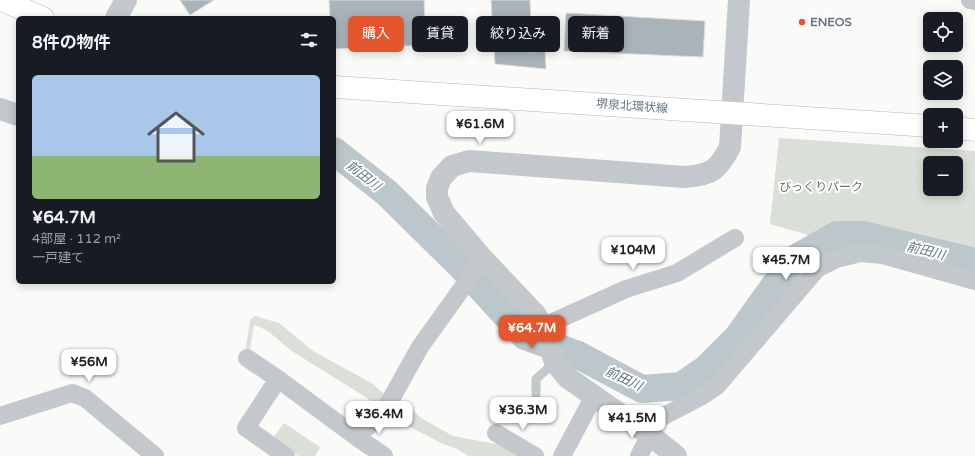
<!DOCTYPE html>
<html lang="ja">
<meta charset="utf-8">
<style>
body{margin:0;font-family:"Varela Round","Noto Sans JP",sans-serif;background:#242831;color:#f1f3f6;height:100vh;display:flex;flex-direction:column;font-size:15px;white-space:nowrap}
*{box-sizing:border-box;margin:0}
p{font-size:13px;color:#9ea1a6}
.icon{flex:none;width:22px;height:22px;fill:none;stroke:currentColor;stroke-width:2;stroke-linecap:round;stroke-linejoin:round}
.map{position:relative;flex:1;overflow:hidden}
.side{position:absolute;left:16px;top:16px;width:320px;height:268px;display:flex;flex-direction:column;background:#171b24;border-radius:6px;box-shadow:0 2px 10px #0003}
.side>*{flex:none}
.hud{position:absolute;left:348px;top:16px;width:380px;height:36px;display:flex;gap:8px}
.controls{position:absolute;left:923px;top:12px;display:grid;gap:8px}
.controls a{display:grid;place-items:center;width:40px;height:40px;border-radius:6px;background:#171b24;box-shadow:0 2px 10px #0003;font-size:20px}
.price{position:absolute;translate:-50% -34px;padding:0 9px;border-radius:8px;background:#fff;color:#222;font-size:13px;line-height:26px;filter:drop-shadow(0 1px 2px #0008)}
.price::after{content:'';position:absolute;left:50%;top:24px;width:12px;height:9px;margin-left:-6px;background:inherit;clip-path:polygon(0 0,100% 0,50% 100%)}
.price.on{background:#e4572e;color:#fff}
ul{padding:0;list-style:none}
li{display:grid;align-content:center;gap:8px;height:212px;padding:0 16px}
li span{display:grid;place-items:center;height:124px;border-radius:6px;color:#555}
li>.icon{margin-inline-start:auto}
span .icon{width:72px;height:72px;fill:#fffc;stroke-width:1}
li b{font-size:17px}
h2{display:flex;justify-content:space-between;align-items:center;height:48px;padding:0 16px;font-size:17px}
.chip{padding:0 14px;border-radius:6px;background:#171b24;box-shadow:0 2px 10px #0003;font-size:14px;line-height:36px}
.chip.on{background:#e4572e;color:#fff}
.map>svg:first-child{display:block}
</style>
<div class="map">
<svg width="975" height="456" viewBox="0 0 975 456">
<rect width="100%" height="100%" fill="#fafaf8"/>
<path fill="#dadfd7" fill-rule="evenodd" d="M779,138l196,13v106l-103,-27 -30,-1 -27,8 -45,-13zM930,163h26v26h-26z
M255,316l24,7 34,28 60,33 12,11 -6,11c-28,-19 -58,-36 -87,-55 -13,-9 -22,-22 -38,-26l-5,30h-4l5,-35z
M402,401l19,17 32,18 54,10 17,10h-55l-12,-7 -14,-5 -37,-19 -15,-14z
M284,423l36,24 -5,9h-17l-25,-18z"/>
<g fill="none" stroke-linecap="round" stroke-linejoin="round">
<path stroke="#bbc7cb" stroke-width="28" d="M334,151l53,42 76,75 62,68 53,19 64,34 39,-3 25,-17 32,-32 55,-77 44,-25h26l112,27"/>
</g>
<path fill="#aab3b9" stroke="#dcdcda" d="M180,0h34l-24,15z
M329,0h95l2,45 -92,4v-31h-4z
M491,0h39l2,52 13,-1 1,18 -51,-5z
M566,13l139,8 -2,36 -139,-6z"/>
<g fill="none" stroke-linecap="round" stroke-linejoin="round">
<g stroke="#b3babf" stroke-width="23">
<path id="secondary" d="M2,0l41,18
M334,87l596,39
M956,128l19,2"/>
</g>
<path stroke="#c3c8cc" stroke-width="9" d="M536,394v-15l19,-17"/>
<path stroke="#c3c8cc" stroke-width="18" d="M970,0l5,1
M542,327l84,-38 51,-16 58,-35
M247,358l31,21
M0,416l72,-23 13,5 70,58
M646,432l10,-12 46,-24 15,-10 100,-117 19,-10 25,-6 22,2 92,26
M496,433l39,23
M358,438l26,18
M286,456l-40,-28 32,-49 80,59 6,-8 10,-9 12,-13 34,-61 63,-88
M562,456l32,-60
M639,456l11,-21"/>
<path stroke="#c3c8cc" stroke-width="22" d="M116,18l10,-18
M0,109l18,6
M676,456l-26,-21 -82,-57 -13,-16 -11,-31 -8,-16 -53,-56 -39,-46 -7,-16v-9l4,-10 11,-12 17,-5 216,16c27,-2 33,-7 45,-30l9,-147"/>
<use href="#secondary" stroke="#fff" stroke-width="22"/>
</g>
<circle fill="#e4572e" stroke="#fff" stroke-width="1.5" cx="802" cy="22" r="4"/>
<g text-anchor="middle" stroke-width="4" stroke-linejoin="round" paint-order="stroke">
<g font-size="12" font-weight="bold" fill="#657683" stroke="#fff" text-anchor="start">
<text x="810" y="26">ENEOS</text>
</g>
<g font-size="12" fill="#657683" stroke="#fff">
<text transform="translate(632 106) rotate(4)" y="4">堺泉北環状線</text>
</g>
<g font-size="12" fill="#687a64" stroke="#fff">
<text x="821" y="191">びっくりパーク</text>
</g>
<g font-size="13" font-style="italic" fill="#60757c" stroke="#fff">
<text transform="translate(364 175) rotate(38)" y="5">前田川</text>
<text transform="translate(926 250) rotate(14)" y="5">前田川</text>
<text transform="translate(624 378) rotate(25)" y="5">前田川</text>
</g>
</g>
</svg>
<div class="controls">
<a><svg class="icon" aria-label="locate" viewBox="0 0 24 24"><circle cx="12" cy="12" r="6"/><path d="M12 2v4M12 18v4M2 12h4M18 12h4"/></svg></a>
<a><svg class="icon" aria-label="layers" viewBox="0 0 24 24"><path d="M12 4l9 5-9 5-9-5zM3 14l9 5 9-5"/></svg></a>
<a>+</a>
<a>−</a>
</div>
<b class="price" style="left:480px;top:145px">¥61.6M</b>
<b class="price" style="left:633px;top:271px">¥104M</b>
<b class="price" style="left:786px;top:281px">¥45.7M</b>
<b class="price on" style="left:532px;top:349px">¥64.7M</b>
<b class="price" style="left:89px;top:383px">¥56M</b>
<b class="price" style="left:523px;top:431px">¥36.3M</b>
<b class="price" style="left:379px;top:435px">¥36.4M</b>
<b class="price" style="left:632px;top:439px">¥41.5M</b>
<div class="hud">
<a class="chip on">購入</a>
<a class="chip">賃貸</a>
<a class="chip">絞り込み</a>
<a class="chip">新着</a>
</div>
<section class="side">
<h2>8件の物件<svg class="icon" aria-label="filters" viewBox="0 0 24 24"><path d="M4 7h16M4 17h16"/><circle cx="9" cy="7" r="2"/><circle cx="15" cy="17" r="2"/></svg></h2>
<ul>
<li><span style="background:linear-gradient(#a9c7e8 65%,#8fb573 0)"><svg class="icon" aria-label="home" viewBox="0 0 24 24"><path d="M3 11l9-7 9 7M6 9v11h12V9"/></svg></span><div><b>¥64.7M</b><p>4部屋 · 112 m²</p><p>一戸建て</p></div></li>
</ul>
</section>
</div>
